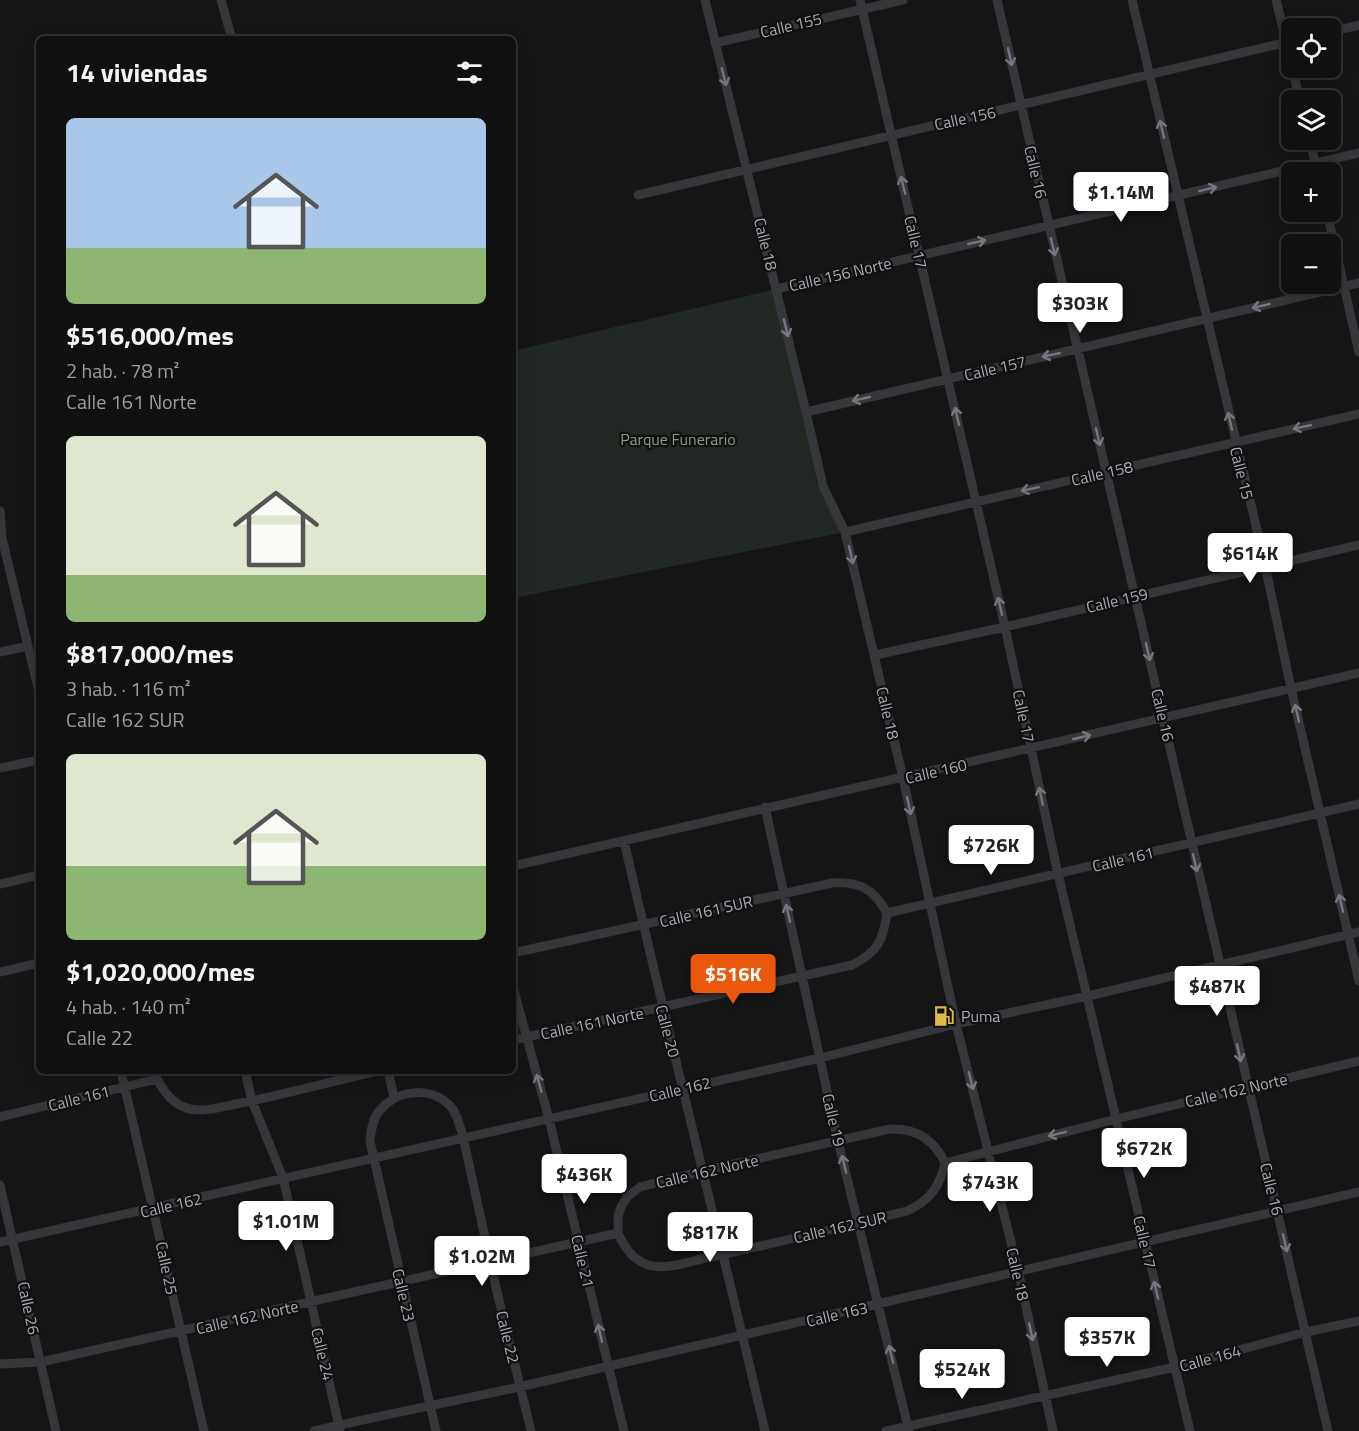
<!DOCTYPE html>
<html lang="es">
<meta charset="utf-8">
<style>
body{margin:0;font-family:"Titillium Web",sans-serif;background:#191919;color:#f1f3f6;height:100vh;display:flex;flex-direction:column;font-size:22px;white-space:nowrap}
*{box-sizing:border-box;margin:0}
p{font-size:20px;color:#9c9d9f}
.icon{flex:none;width:33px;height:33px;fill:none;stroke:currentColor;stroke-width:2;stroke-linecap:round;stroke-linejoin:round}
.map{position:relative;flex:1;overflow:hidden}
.drawer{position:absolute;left:36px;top:36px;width:480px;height:1038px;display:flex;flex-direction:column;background:#101010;border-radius:9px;box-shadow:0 3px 15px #0003,0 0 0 2px #303030}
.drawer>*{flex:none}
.tools{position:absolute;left:1281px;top:18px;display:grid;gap:12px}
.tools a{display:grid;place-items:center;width:60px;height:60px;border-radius:9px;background:#101010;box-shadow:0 3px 15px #0003,0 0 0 2px #303030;font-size:30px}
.price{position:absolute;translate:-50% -51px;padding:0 14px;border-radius:6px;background:#fff;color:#222;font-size:20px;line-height:39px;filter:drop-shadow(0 2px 3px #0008)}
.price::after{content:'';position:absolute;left:50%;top:36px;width:18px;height:14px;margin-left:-9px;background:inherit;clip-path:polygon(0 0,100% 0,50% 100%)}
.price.active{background:#ea580c;color:#fff}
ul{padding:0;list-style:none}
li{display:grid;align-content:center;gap:12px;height:318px;padding:0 30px}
li span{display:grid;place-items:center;height:186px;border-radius:9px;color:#555}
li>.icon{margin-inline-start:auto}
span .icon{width:108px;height:108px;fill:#fffc;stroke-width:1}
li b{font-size:26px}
h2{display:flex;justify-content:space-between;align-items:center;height:72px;padding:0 30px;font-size:26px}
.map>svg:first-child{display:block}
</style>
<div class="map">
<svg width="1359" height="1431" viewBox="0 0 1359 1431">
<rect width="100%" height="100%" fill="#151516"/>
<path fill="#222823" d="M777,289l40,194 28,49 -332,66v-247z"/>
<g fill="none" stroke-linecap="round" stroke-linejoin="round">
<path stroke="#36373b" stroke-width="9" d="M221,0l11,39
M705,0l101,412 17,74 22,46 58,246 53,246 62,246 35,161
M860,0l145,627 53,247 132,557
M997,0l331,1431
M1132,0l130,551 29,137 68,293
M1276,0l16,64
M1330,32l29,-7
M715,43l188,-43
M1292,68l8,32
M1310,140l7,32
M638,195l654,-154
M1327,212l32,140
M777,289l582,-136
M806,412l553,-129
M0,511l2,27 37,154
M845,532l514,-118
M0,652l28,-6
M875,655l130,-28 354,-82
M0,768l39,-8
M765,807l73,334 71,290
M624,841c45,197 95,393 141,590
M513,866l846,-193
M0,884l39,-9
M887,913l472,-109
M513,953l319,-70c27,-2 42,6 55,30
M0,972l39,-9
M513,987l36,132 75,312
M513,1040l339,-75c26,-13 31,-24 35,-52
M121,1071l83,360
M245,1071l7,30 31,77 57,252
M388,1071l6,26
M157,1079c8,14 16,26 33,30 15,3 31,-2 46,-5 47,-9 94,-22 140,-33
M0,1117l157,-38
M0,1185l56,246
M618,1233c6,14 15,27 30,32 19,6 45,-5 63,-8 66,-14 131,-30 196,-46 22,-10 33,-24 38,-48
M0,1242l820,-184 136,-34 132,-28 271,-64
M0,1364l41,-2 577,-129v-17l3,-9 6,-10 13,-10 63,-16 187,-42c26,-1 44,10 55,34l171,-44 243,-58
M314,1431c68,-16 137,-29 205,-44 280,-64 560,-130 840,-195
M436,1431l-66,-290c1,-10 2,-19 7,-27 16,-24 54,-30 74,-7 7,8 9,20 12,30l34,155 34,139
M886,1431l289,-64 131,-35 53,-11"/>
</g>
<defs><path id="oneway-shaft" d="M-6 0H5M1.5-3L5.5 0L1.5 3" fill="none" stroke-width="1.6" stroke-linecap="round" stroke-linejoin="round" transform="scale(1.5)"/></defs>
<g stroke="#75777e">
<use href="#oneway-shaft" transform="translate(1010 57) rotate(77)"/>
<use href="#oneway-shaft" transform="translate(724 77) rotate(76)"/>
<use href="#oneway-shaft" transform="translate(1162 129) rotate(-103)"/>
<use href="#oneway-shaft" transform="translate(903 185) rotate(-104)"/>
<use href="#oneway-shaft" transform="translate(1208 189) rotate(-14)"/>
<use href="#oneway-shaft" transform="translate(977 242) rotate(-13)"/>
<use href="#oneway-shaft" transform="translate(1053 247) rotate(76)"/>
<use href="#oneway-shaft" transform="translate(1261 306) rotate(167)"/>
<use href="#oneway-shaft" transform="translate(786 328) rotate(76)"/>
<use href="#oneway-shaft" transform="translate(1051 355) rotate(167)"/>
<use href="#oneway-shaft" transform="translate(861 399) rotate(167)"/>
<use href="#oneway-shaft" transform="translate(957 416) rotate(-103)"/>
<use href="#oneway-shaft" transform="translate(1230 421) rotate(-103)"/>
<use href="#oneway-shaft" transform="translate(1302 427) rotate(168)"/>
<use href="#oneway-shaft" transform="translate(1098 437) rotate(77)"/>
<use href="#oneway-shaft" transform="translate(1030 489) rotate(168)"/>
<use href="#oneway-shaft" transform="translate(851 555) rotate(77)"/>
<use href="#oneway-shaft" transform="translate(1000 606) rotate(-103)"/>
<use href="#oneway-shaft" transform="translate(1148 652) rotate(77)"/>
<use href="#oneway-shaft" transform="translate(1297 713) rotate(-103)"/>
<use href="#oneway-shaft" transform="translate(1082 737) rotate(-13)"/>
<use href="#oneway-shaft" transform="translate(1041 796) rotate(-102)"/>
<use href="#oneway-shaft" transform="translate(909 806) rotate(78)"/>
<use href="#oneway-shaft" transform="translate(1195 863) rotate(77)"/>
<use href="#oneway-shaft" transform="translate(1341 903) rotate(-103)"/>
<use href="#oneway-shaft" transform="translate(788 913) rotate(-103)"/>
<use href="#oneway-shaft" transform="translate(1239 1053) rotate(77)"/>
<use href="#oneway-shaft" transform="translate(971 1081) rotate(76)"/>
<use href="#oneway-shaft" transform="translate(539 1083) rotate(-106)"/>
<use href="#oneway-shaft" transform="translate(1057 1134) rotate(166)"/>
<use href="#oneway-shaft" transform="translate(844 1164) rotate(-104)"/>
<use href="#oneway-shaft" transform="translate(1285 1243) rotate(77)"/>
<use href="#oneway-shaft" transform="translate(1156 1290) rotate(-104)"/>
<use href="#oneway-shaft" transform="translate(1031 1332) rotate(78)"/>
<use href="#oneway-shaft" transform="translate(600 1333) rotate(-103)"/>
<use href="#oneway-shaft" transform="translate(891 1354) rotate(-104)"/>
</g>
<defs>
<g id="fuel-bare" transform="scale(1.62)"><path d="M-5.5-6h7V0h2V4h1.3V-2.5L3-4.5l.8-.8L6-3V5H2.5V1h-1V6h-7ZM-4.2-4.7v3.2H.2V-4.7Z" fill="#dfbc44" stroke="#101011" stroke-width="2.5" paint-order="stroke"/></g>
</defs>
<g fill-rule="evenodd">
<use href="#fuel-bare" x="944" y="1016"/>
</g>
<g text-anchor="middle" stroke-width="4.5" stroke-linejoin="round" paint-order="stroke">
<g font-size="16" fill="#a8abb5" stroke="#101011">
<text transform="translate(791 25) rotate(-13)" y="6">Calle 155</text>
<text transform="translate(965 118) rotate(-12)" y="6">Calle 156</text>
<text transform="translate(1036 172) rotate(77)" y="6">Calle 16</text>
<text transform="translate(916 242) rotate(77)" y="6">Calle 17</text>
<text transform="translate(766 244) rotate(76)" y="6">Calle 18</text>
<text transform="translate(840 274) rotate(-13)" y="6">Calle 156 Norte</text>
<text transform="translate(995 368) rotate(-13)" y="6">Calle 157</text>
<text transform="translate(1102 473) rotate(-13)" y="6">Calle 158</text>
<text transform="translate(1242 473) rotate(76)" y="6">Calle 15</text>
<text transform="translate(1117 600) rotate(-13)" y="6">Calle 159</text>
<text transform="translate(888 713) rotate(77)" y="6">Calle 18</text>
<text transform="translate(1163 715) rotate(77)" y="6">Calle 16</text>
<text transform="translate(1024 716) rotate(78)" y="6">Calle 17</text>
<text transform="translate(936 771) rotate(-13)" y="6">Calle 160</text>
<text transform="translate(1123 859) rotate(-13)" y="6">Calle 161</text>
<text transform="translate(706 911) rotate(-13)" y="6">Calle 161 SUR</text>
<text transform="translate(592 1023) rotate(-12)" y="6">Calle 161 Norte</text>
<text transform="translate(668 1031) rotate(75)" y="6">Calle 20</text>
<text transform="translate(680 1089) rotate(-13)" y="6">Calle 162</text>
<text transform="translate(1236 1090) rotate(-13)" y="6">Calle 162 Norte</text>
<text transform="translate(79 1098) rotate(-14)" y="6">Calle 161</text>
<text transform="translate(834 1120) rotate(77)" y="6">Calle 19</text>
<text transform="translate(707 1171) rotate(-13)" y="6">Calle 162 Norte</text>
<text transform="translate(1272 1189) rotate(76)" y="6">Calle 16</text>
<text transform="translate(171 1205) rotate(-13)" y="6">Calle 162</text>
<text transform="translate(840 1227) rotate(-13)" y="6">Calle 162 SUR</text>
<text transform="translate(1145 1242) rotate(77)" y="6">Calle 17</text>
<text transform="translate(583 1261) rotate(77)" y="6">Calle 21</text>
<text transform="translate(167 1268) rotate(78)" y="6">Calle 25</text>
<text transform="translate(1018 1274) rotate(77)" y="6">Calle 18</text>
<text transform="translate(404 1295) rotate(77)" y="6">Calle 23</text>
<text transform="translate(29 1308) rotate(78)" y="6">Calle 26</text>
<text transform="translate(837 1314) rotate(-13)" y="6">Calle 163</text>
<text transform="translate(247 1317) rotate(-13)" y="6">Calle 162 Norte</text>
<text transform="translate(508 1337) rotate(76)" y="6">Calle 22</text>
<text transform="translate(323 1354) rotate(77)" y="6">Calle 24</text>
<text transform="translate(1210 1358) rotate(-15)" y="6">Calle 164</text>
</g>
<g font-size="16" fill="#819e86" stroke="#101011">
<text x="678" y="445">Parque Funerario</text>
</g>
<g font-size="16" fill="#a8abb5" stroke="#101011" text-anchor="start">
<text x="961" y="1022">Puma</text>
</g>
</g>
</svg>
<div class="tools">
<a><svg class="icon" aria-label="locate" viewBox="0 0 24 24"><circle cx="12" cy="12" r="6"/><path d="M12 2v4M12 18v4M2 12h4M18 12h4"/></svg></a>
<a><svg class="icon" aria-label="layers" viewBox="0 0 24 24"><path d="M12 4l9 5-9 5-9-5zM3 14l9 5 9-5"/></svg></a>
<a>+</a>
<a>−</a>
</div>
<b class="price" style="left:1121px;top:223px">$1.14M</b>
<b class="price" style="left:1080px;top:334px">$303K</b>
<b class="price" style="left:1250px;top:584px">$614K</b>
<b class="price" style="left:991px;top:876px">$726K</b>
<b class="price active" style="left:733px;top:1005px">$516K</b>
<b class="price" style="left:1217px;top:1017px">$487K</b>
<b class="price" style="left:1144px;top:1179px">$672K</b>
<b class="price" style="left:584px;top:1205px">$436K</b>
<b class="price" style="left:990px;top:1213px">$743K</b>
<b class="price" style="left:286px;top:1252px">$1.01M</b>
<b class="price" style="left:710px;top:1263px">$817K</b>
<b class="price" style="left:482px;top:1287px">$1.02M</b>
<b class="price" style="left:1107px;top:1368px">$357K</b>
<b class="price" style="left:962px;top:1400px">$524K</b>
<section class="drawer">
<h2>14 viviendas<svg class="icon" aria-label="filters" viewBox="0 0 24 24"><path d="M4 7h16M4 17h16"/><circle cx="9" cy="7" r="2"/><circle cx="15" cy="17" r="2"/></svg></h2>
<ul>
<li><span style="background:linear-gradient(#a9c7e8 70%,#8fb573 0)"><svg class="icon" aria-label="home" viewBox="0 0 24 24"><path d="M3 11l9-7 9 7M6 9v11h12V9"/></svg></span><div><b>$516,000/mes</b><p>2 hab. · 78 m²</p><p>Calle 161 Norte</p></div></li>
<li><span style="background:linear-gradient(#dfe7d0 75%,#8fb573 0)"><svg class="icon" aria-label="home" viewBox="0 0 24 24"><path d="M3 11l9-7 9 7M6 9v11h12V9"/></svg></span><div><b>$817,000/mes</b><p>3 hab. · 116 m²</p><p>Calle 162 SUR</p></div></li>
<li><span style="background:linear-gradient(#dfe7d0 60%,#8fb573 0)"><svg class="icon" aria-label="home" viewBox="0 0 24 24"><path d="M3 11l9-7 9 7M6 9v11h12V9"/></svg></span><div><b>$1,020,000/mes</b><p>4 hab. · 140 m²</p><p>Calle 22</p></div></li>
</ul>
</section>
</div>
